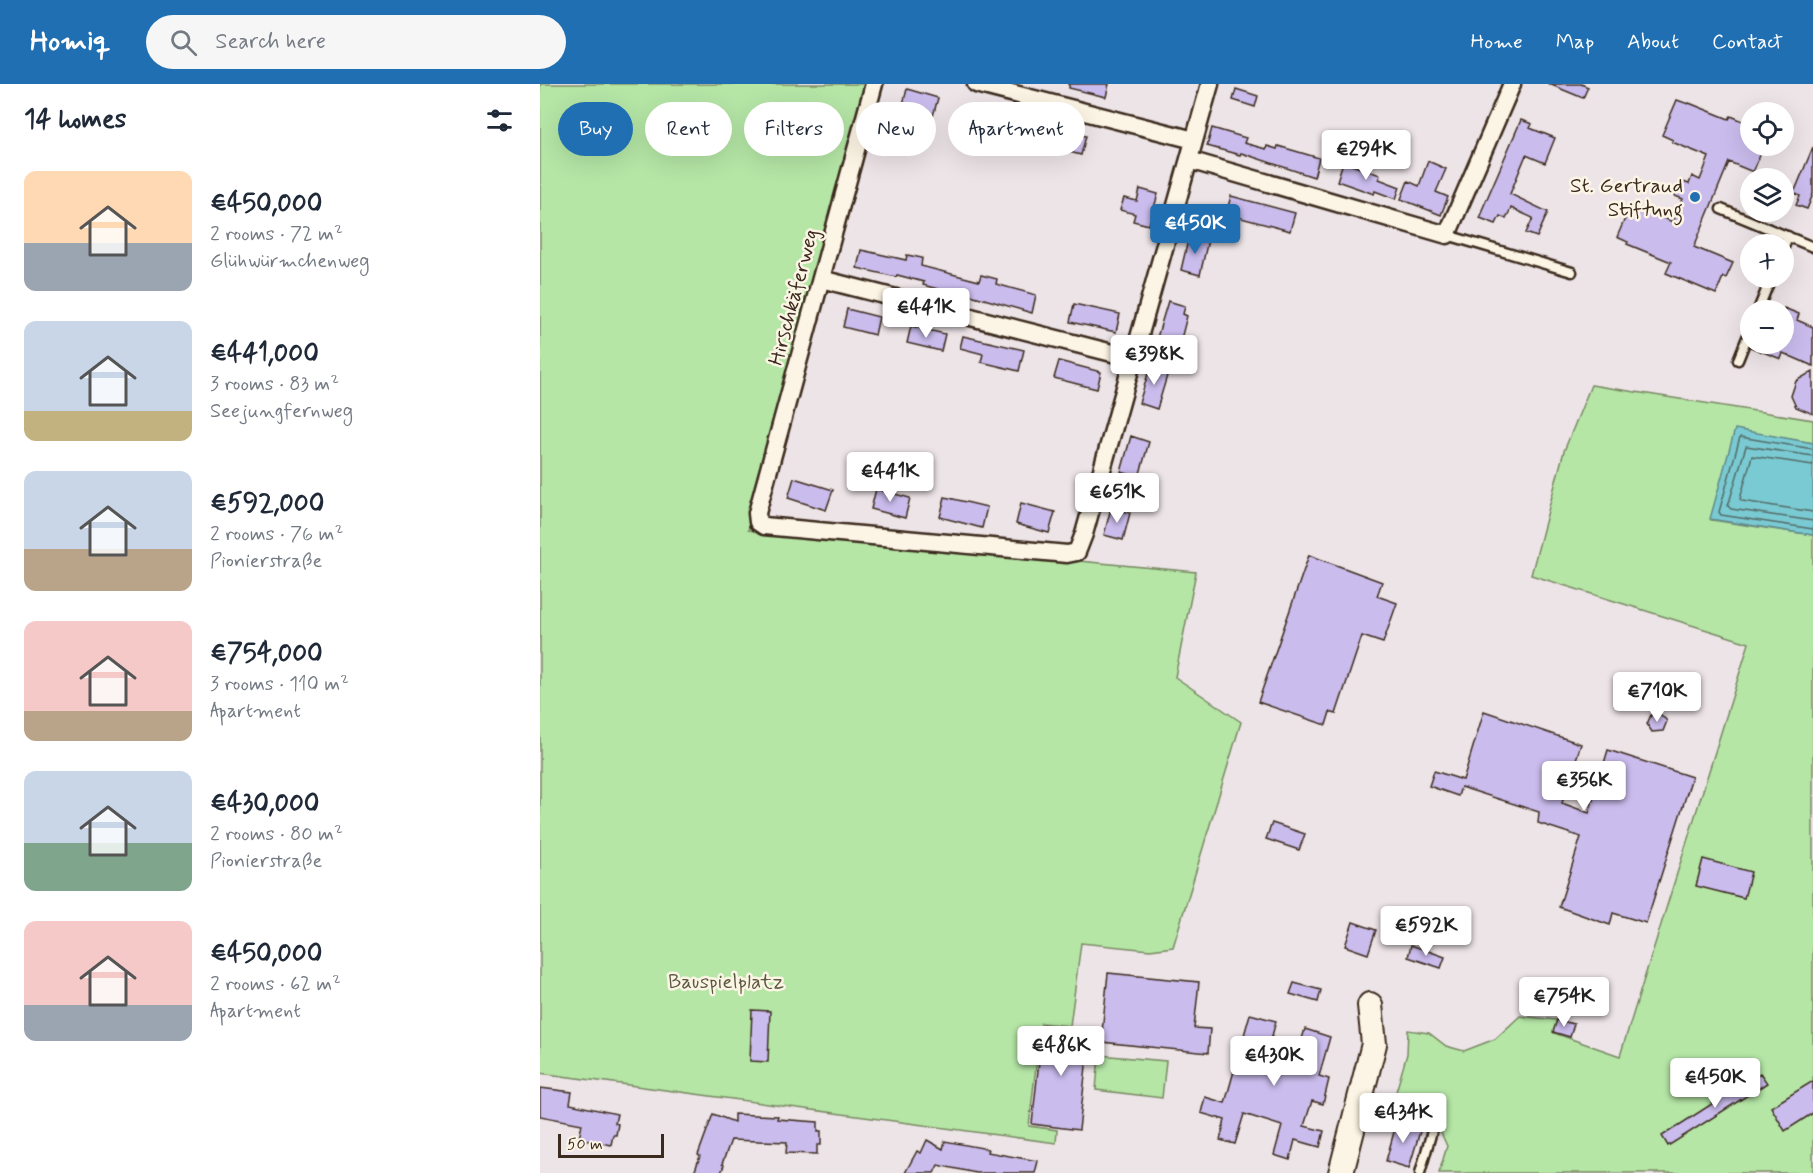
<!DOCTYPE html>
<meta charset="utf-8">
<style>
body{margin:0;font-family:Mynerve,sans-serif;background:#f6f6f7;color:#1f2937;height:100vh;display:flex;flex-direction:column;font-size:22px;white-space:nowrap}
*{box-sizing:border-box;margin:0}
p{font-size:20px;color:#747a83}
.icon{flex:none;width:33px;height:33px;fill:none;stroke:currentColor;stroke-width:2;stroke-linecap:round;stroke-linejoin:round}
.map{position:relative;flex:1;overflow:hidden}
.drawer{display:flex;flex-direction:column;background:#fff;width:540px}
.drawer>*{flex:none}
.banner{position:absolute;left:18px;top:18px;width:570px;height:54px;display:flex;gap:12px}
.fabs{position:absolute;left:1200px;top:18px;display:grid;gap:12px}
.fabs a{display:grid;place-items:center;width:54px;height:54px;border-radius:50%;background:#fff;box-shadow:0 6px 24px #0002;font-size:30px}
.scale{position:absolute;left:18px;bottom:15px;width:106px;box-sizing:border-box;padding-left:6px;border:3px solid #3b2a1e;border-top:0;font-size:16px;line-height:21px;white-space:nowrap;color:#3b2a1e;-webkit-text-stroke:4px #fcf5e5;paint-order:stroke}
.price{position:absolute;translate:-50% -51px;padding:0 14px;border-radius:6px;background:#fff;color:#222;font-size:20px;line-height:39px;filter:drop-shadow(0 2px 3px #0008)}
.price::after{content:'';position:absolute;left:50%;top:36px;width:18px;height:14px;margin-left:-9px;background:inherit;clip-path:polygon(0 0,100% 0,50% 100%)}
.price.selected{background:#1f6fb2;color:#fff}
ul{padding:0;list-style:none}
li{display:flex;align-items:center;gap:18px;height:150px;padding:0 24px}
li span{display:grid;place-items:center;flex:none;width:168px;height:120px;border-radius:12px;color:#555}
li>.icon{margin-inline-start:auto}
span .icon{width:72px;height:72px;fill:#fffc;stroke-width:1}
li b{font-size:26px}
h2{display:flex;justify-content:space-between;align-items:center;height:72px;padding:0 24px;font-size:26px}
.chip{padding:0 21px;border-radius:27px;background:#fff;box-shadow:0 6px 24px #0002;font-size:21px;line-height:54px}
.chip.selected{background:#1f6fb2;color:#fff}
header{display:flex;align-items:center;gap:36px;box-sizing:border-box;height:84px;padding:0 30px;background:#1f6fb2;color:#fff}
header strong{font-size:28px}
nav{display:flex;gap:33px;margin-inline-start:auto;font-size:21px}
.search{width:420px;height:54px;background:#f6f6f7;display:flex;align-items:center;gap:15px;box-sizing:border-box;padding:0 21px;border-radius:33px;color:#747a83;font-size:22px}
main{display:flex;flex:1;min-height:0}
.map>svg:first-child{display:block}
</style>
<header>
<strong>Homiq</strong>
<div class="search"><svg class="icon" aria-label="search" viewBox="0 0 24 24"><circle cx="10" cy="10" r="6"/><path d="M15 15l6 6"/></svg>Search here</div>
<nav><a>Home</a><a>Map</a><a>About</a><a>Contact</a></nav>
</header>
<main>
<section class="drawer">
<h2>14 homes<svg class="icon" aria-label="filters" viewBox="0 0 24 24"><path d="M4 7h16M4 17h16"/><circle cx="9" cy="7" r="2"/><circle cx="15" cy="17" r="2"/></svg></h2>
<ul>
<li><span style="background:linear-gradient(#ffd9b3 60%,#9aa5b1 0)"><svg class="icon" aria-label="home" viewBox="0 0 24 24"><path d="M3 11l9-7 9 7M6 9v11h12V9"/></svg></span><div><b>€450,000</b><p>2 rooms · 72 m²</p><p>Glühwürmchenweg</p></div></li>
<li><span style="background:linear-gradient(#c9d6e8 75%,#c2b280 0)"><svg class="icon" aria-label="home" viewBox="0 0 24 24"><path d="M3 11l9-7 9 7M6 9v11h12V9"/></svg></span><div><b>€441,000</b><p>3 rooms · 83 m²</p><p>Seejungfernweg</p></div></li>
<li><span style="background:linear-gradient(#c9d6e8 65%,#b9a48a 0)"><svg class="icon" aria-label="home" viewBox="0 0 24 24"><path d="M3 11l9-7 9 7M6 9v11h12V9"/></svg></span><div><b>€592,000</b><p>2 rooms · 76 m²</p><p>Pionierstraße</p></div></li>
<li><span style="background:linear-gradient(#f6c9c9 75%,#b9a48a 0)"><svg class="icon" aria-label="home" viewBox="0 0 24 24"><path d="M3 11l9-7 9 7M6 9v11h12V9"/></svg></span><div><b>€754,000</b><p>3 rooms · 110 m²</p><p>Apartment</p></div></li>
<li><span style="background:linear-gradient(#c9d6e8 60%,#7fa58c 0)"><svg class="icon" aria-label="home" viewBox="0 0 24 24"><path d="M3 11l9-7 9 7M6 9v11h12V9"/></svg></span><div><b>€430,000</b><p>2 rooms · 80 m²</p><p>Pionierstraße</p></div></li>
<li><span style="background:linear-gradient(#f6c9c9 70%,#9aa5b1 0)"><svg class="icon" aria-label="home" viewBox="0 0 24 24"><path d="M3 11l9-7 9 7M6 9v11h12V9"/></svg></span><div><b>€450,000</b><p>2 rooms · 62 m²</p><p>Apartment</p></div></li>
</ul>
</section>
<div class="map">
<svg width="1273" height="1089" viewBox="0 0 1273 1089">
<rect width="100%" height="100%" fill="#ede4e7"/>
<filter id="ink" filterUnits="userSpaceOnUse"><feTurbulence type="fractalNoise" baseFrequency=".0167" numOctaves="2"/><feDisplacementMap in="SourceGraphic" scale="12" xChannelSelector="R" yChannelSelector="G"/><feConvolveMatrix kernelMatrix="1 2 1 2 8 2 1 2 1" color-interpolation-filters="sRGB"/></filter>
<g filter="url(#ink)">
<path fill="#b5e6a6" stroke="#788862" stroke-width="1.5" d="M0,0h327l-119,446 448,42 -21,105 66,45 -68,225 -23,3 -69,-7 -11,83 -29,-3 -12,103 28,4 -1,13 -516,-70z
M1051,301l222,35v23l-78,-13 -24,90 102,15v638h-374l8,-27 -10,-22 -46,-15 16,-55 1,-24 21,3 17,13 18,5 31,-12 25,-23 37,4 -3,13 66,23 129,-413 -218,-68 33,-124z
M559,971l67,6 -4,37 -66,-8z"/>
<path fill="#7acad3" stroke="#618a8b" stroke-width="1.5" d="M1195,345l78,14v92l-103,-16z"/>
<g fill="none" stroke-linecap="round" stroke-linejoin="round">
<path stroke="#546a66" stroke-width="1.5" d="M1273,365l-73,-12 -21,75 2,3 92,14
M1273,372l-67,-10 -18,60 3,3 82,12
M1273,381l-61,-9 -12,43 2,2 71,11"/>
</g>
<path fill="#cabced" stroke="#3b2a1e" stroke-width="1.5" d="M529,0h40l-3,13 -37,-9z
M1009,0h32l7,3 -5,11z
M367,5l31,9 -5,18 -31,-8z
M696,5l22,7 -3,11 -22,-7z
M1137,16l11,4 1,-1 40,16 2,-3 19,8v22h7l-2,5 6,2 -8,19 -24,-10 -35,85 39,16 -7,15 -3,-1 -7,17 -50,-21 5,-11 -44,-18 1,-2 -11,-5 13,-30 11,4v-2l32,13 10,-23 -8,-3 5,-15 9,3 3,-8 8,4 9,-23 -37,-15 1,-2 -11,-5z
M439,26l27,6 -4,20 -20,-5 1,-4 -8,-2z
M981,36l11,4 -2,4 25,10 -10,25 -19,-8 -16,39 38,18 -11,25 -11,-4 7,-15 -22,-10 -5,11 -6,-3 -4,8 -16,-6 3,-7 -1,-1z
M510,43l36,9 -5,19 -35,-9z
M672,44l34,10 -2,5 22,6 1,-3 10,3 1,-3 41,12 -5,19 -73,-24 -1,2 -33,-9z
M1273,63v47l-6,15 -11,-4 4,-9 -6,-3z
M888,77l18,8 -10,23 12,5 -7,18 -40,-16 7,-18 11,5z
M803,78l37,13 -1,4 21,8 -4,12 -21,-8 -1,3 -37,-13z
M600,105l18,5 -9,31 -16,-4 2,-7 -15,-4 4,-12 13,3z
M691,112l64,17 -5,18 -64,-17z
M649,152l19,4 -8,35 -19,-5z
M321,166l45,10 1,-5 15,3 -1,8 58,15 2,-6 16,4 -1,5 40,11 -4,18 -75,-22 -1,3 -33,-9 1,-3 -27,-7 -1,2 -39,-9z
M628,217l17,5 -2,8 4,2 -8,31 -23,-6z
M534,220l46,10 -4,18 -46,-10z
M1244,224l15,6 -2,6 16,7v39l-30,-13 -2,6 -31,-12 1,-3h33z
M307,225l32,8 -4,18 -32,-8z
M371,242l34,8 -4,17 -34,-8z
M423,252l61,14 -5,21 -38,-9 2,-8 -23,-6z
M519,277l42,11 -4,17 -43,-11z
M611,280l18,5 -12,40 -18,-6z
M1273,287v43l-17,-7 -5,-11 5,-15z
M591,352l18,6 -10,35 -18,-5z
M254,394l39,12 -7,20 -38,-12z
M336,405l34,9 -5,20 -34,-9z
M405,413l42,10 -5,21 -42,-11z
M481,419l34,9 -6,21 -33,-9z
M571,424l19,5 -7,27 -19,-5z
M769,471l73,27 -5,14 20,7 -14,40 -21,-7 -26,78 -6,-2 -4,13 -68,-23z
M944,627l97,33 -19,59 27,10 19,-63 84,27 -46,146 -33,-10 -3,12 -51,-18 22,-70 -43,-14 1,-11 -78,-25 -3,9 -29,-10 5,-15 29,9z
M1120,630l7,7 -4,10 -11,1 -5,-8 4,-9z
M732,739l33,11 -6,16 -33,-11z
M1163,775l48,13 -7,26 -48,-12z
M813,838l23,8 -8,24 -23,-8z
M871,861l34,12 -4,11 -33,-11z
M568,889l91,9 -5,46 16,1 -2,24 -107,-11z
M754,899l27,7 -3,12 -28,-8z
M212,926l18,1 -2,51 -18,-1z
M710,930l26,7 -8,30 28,8 9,-30 25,8 -11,39 10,3 -6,25 -11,-3 -8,25 20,5 -4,16 -25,-7 -5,20 -16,-5 8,-29 -38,-12 -9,30 -15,-4 5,-20 -24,-7 4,-16 20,6z
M1017,936l17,4 -4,13 -17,-5z
M503,941l47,5 -11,100 -47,-6z
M1220,989l7,10 -99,63 -6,-10z
M1273,997v32l-28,18 -14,-24z
M0,1004l32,4 -2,12 47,10 -2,9 3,1 -2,11h-3l-2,10 -32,-6 3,-15 -42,-8z
M173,1030l21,8v-8l44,2 -1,3 41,3v9h3v14h-4v9l-31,-1 1,-11 -56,-2 -9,24 2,1 -3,8h-27l6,-17 -2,-1z
M857,1037l24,7 -12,40 -23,-7z
M387,1056l16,9 2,-8 43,8 -1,3 51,9 -3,12h-59l-38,-8 -4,8h-29l12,-22 4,2z"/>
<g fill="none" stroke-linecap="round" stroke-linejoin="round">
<g stroke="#3b2a1e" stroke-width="13">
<path id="lane" d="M1181,125l92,38
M907,151l125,37
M1244,163l4,-11
M1218,226l13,-32
M1198,276l12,-30
M821,1015l73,25 -14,49"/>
</g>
<g stroke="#3b2a1e" stroke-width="21">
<path id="street" d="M334,0l-117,429 1,9 6,4 303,28 10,-2 7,-18 126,-450
M436,0l218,56
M649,76l258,75 65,-151
M281,195l311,79"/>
</g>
<g stroke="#3b2a1e" stroke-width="28">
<path id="secondary" d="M801,1089l33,-129 -4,-39"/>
</g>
<use href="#lane" stroke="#fcf5e5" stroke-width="8"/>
<use href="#street" stroke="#fcf5e5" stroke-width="16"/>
<use href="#secondary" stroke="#fcf5e5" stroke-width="24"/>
</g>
</g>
<circle fill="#1f6fb2" stroke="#fcf5e5" stroke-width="2" cx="1155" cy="113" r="6"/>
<g text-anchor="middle" stroke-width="5" stroke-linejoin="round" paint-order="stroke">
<g font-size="21" fill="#3b2a1e" stroke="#fcf5e5" text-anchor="end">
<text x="1143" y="108">St. Gertraud<tspan x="1143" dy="24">Stiftung</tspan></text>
</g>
<g font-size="21" fill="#3b2a1e" stroke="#fcf5e5">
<text transform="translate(253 213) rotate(-75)" y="7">Hirschkäferweg</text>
</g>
<g font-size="21" fill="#5a5940" stroke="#fcf5e5">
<text x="186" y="904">Bauspielplatz</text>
</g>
</g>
</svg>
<div class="fabs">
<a><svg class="icon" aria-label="locate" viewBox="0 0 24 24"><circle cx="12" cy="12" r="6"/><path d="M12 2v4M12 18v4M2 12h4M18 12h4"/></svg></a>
<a><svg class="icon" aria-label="layers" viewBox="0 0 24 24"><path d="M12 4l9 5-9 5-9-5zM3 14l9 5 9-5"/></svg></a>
<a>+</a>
<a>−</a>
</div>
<div class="scale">50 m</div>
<b class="price" style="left:826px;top:97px">€294K</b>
<b class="price selected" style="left:655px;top:171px">€450K</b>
<b class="price" style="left:386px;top:255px">€441K</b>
<b class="price" style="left:614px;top:302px">€398K</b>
<b class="price" style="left:350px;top:419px">€441K</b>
<b class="price" style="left:577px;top:440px">€651K</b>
<b class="price" style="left:1117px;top:639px">€710K</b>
<b class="price" style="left:1044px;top:728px">€356K</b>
<b class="price" style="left:886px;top:873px">€592K</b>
<b class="price" style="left:1024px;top:944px">€754K</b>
<b class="price" style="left:521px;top:993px">€486K</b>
<b class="price" style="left:734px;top:1003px">€430K</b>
<b class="price" style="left:1175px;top:1025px">€450K</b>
<b class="price" style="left:863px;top:1060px">€434K</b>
<div class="banner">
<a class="chip selected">Buy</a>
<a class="chip">Rent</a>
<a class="chip">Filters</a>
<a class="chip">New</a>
<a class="chip">Apartment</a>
</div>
</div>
</main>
